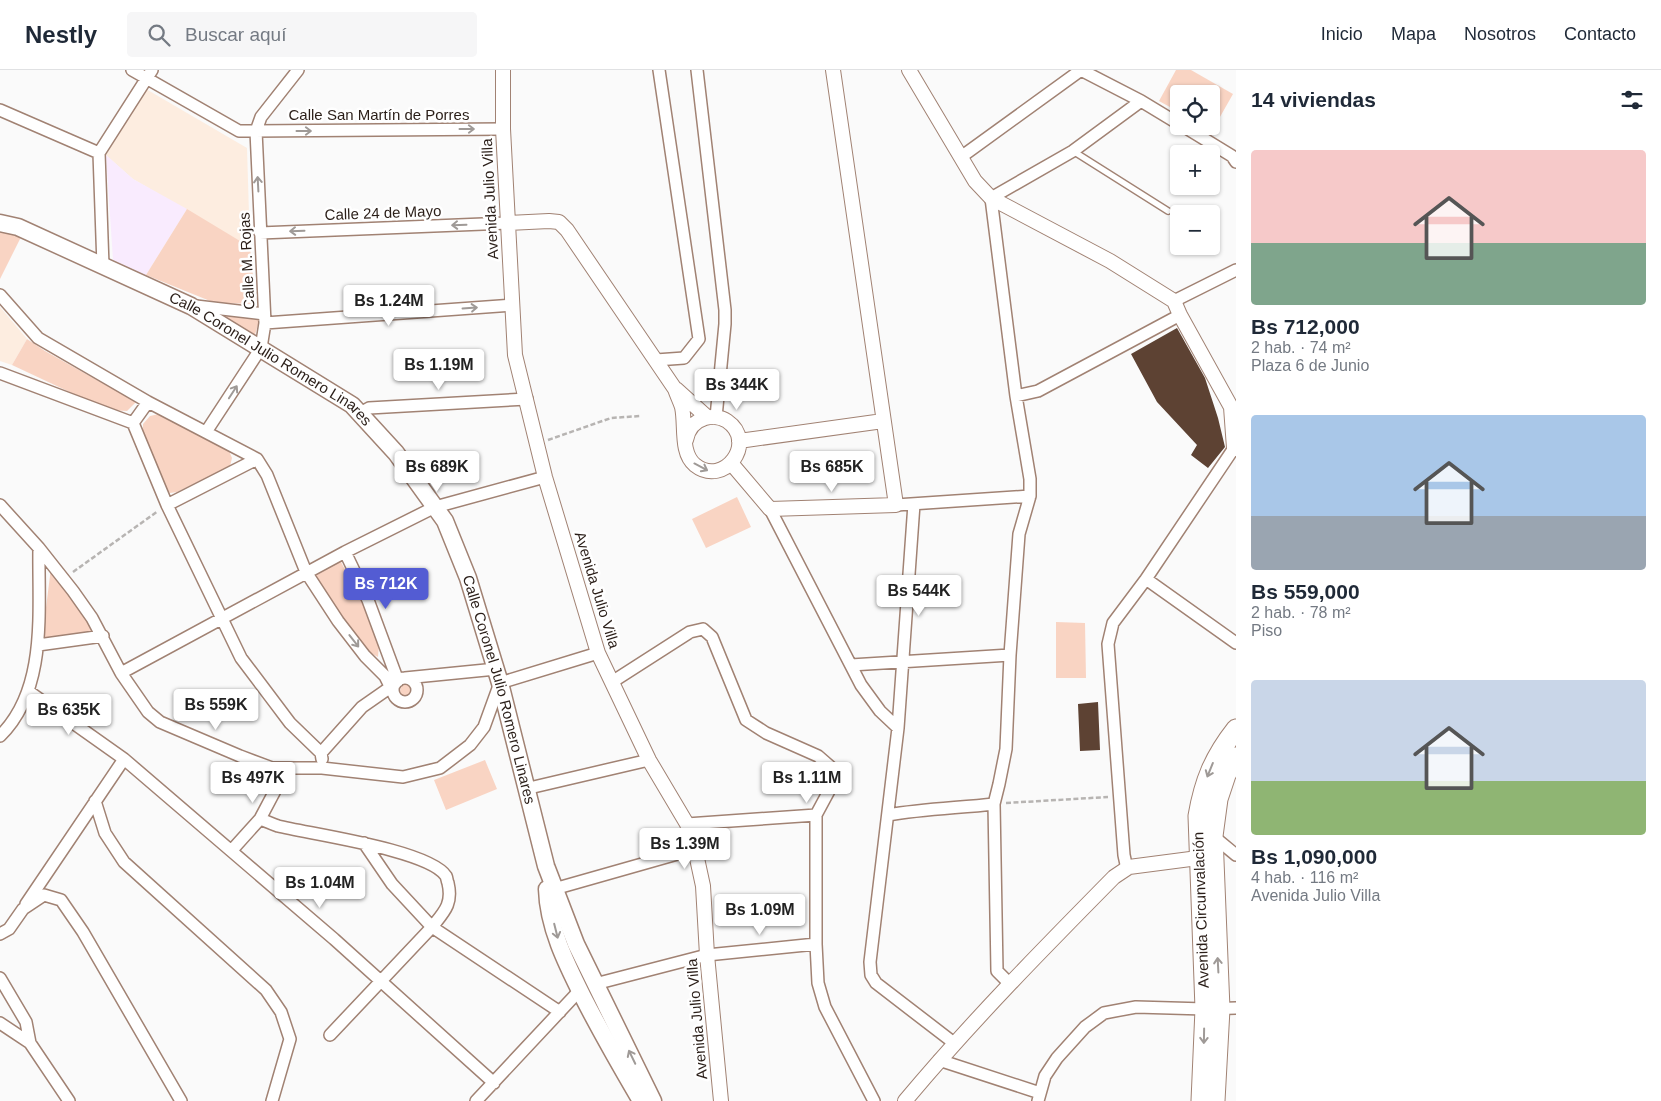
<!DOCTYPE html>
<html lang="es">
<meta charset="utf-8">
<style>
body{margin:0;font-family:Arial,sans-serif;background:#f6f6f7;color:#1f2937;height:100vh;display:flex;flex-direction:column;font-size:19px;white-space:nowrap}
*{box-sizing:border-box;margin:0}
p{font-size:16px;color:#747a83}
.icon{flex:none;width:28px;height:28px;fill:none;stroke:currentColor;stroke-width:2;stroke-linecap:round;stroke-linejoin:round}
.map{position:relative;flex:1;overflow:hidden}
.side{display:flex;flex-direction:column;background:#fff;width:425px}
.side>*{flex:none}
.controls{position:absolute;left:1170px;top:15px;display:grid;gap:10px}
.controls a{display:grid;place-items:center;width:50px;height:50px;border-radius:5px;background:#fff;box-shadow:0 1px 4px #0004;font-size:25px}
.price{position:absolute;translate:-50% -42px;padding:0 11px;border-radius:5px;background:#fff;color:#222;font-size:16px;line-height:32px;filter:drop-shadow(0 1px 2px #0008)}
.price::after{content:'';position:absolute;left:50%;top:30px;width:15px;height:11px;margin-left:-8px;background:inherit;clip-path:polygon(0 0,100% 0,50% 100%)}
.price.active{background:#535cd3;color:#fff}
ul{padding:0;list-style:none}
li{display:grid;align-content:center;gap:10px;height:265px;padding:0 15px}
li span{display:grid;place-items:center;height:155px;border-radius:5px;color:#555}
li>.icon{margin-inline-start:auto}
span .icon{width:90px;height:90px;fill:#fffc;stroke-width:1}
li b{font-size:21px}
h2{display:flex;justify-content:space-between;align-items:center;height:60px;padding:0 15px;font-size:21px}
header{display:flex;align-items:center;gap:30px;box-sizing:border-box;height:70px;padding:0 25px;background:#fff;border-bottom:1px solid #e0e1e3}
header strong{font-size:24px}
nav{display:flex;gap:28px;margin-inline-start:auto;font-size:18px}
.search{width:350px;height:45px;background:#f6f6f7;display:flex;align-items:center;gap:12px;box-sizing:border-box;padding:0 18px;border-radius:5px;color:#747a83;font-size:19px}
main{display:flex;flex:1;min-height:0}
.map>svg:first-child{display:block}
</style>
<header>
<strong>Nestly</strong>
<div class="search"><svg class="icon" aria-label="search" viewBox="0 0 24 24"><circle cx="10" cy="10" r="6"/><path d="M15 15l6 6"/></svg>Buscar aquí</div>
<nav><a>Inicio</a><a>Mapa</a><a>Nosotros</a><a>Contacto</a></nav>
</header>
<main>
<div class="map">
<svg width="1236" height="1031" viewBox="0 0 1236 1031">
<rect width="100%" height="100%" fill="#fafafa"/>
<path fill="#fdede0" d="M146,19l101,59 3,99 -117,-68 -27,-24z
M0,237l27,32 -15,26 -12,-4z"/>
<path fill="#f9ebfe" d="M106,85l27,24 54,30 -41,66 -33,-15z"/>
<path fill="#f9d4c3" d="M1176,0h15l42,24 -21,37 -8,-5h7v-32h-32v18l-20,-11z
M187,139l63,38 6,57 -41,-1 -69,-28z
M0,159l22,6 -22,44z
M204,240l56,8 -6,20z
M27,269l18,12 91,51 -9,9 -19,-1 -96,-45z
M159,344l70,37 3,7 -2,8 -53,26 -7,1 -6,-5 -21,-54v-10l7,-8z
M737,427l14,30 -45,21 -14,-29z
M340,490l22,42 17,42 -1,13 -11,-6 -27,-36 -26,-43z
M51,498l44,65 -53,6z
M1056,552l29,1 1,55h-30z
M400 621a7 7 0 1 1 14 0a7 7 0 1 1-14 0Z
M485,690l12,29 -51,21 -12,-30z"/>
<path fill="#5d4233" d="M1177,258l28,50 13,40 7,29 -17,21 -17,-13 6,-10 -40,-43 -26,-48z
M1098,632l2,48 -20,1 -2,-47z"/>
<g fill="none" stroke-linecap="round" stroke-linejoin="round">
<g stroke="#a18273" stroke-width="8">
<path id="service" d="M1073,81l95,60"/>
</g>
<g stroke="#a18273" stroke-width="14">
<path id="minor" d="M132,0l107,61 264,-2
M697,0l28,240v14l-9,93
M1081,0l60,31
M0,40l99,43
M1183,56l49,30 4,6
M961,87l120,-87
M260,163l248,-10
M103,196l-4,-113 53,-83
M0,225l38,43 110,64 109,57 10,16 39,97 32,49 27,35 20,20 8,16
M1174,231l62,-31
M196,236l68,8
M265,253l247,-18
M656,290l28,-2 15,-19 -40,-269
M0,303l133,50
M1016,326l22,-5 142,-76
M148,332l-15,21 34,82 74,153 49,65 31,30
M360,343l9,-5 158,-9
M206,362l55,-84 4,-25 -9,-192 5,-14 37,-47
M914,434l-16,224 -28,234 1,13 5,8 78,60
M0,435l39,43 34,43 19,27 29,55 27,39 12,10 80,34 32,12h50l81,9 37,-9 30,-23 14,-18 16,-44 98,-30
M167,435l90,-46
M896,435l134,-9
M770,439l91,176 19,26 18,17
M345,482l23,48 30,81
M1146,509l90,64
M38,575l65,-9
M851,595l159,-10
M121,603l224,-121 90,-45 110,-30
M393 620a12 12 0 1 1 24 0a12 12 0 1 1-24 0Z
M405,608l91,-9
M612,612l78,-50 13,-3 9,8 34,83 20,13 52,23 15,13 1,4 -4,16 -14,26v129l2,39 7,24 49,94
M28,621l96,68 210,180 160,144
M0,666c48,-47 38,-126 39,-188
M322,689l-1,-6 41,-46 33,-23
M525,719l124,-29
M95,731l10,32 19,29 142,128 15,22 9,27 -18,62
M888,745c35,-6 70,-7 106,-11
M260,749c6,2 12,5 18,7 32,8 151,24 168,50 1,2 1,5 2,7 5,21 -4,29 -16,44l-102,108
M687,754l129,-9
M1213,766l23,19
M364,773l28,41 40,43 128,85
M232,780l28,-31 27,-51
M1127,799l-3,-14 -16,-211 5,-21 33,-44 88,-131
M554,819l141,-40
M26,834l98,-145
M0,864l9,-5 14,-20 21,-14 17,5 22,32 98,169
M0,908l26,44 4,21
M1009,913l-12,-12 -3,-167 5,-20 7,-35 4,-94 9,-121 11,-38v-17l-14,-83 -25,-198 82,-47 68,-50 38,23
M595,914l112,-29 109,-11
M0,953l30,20 39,58
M939,990l101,33
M476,1031l104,-111
M1038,1031l7,-25 12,-18 28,-31 19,-14 32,-6 69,2 31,-1"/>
</g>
<g stroke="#a18273" stroke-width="16">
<path id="tertiary" d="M503,0v59l12,226 30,122 53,176 51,107 38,64 8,25 8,37 4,69 14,146
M909,0l66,111 16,17 119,63 64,40 6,14 51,92 3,41 2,1
M508,153l41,-2 10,1 8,8 108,159c2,6 5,12 7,18 4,18 -2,46 13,58 29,23 63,-23 32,-44 -6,-4 -15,-5 -22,-3 -10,3 -17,11 -19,22
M676,319l31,28
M739,371l144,-20
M731,393l39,46 126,-4 -63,-435
M905,1031c66,-79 137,-151 209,-224l15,-10 69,-9"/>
</g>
<g stroke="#a18273" stroke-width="19">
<g id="secondary">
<path id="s1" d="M0,153l18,4 173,79 161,99 44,48 49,68 23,57 32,105 46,183 30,78 77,157"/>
<path d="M547,819c1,38 19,74 36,108 18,35 38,70 58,104"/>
</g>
</g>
<g stroke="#a18273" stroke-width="21">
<path id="trunk" d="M1201,1031l4,-92 -7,-193c6,-35 16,-59 38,-87
M1215,1031l5,-92 -7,-173 5,-37 8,-24 10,-18"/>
</g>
<path stroke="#b7b4b2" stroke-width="2.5" stroke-dasharray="5 2.5" stroke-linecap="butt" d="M548,370l63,-22 29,-2
M73,502l85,-61
M1006,733l102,-6"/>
<use href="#service" stroke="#fff" stroke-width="5.5"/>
<use href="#minor" stroke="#fff" stroke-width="11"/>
<use href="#tertiary" stroke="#fff" stroke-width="14"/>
<use href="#secondary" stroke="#fff" stroke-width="16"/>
<use href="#trunk" stroke="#fff" stroke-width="19"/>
</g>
<defs><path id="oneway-shaft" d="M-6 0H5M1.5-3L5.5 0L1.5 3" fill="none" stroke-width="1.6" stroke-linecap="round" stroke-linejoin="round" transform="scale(1.25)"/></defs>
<g stroke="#9f9a97">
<use href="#oneway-shaft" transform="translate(467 59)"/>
<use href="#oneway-shaft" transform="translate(304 61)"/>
<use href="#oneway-shaft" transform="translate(258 114) rotate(-93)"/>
<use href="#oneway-shaft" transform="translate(459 155) rotate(178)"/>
<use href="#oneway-shaft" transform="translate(297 161) rotate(178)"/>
<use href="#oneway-shaft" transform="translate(470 238) rotate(-4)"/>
<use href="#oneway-shaft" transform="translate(233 322) rotate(-57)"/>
<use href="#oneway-shaft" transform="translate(701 397) rotate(28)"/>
<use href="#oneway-shaft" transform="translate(354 571) rotate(52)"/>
<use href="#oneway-shaft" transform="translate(1210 700) rotate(112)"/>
<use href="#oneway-shaft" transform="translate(556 861) rotate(76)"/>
<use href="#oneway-shaft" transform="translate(1218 895) rotate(-93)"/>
<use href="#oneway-shaft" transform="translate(1204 966) rotate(91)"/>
<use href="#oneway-shaft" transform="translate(632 987) rotate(-116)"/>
</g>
<g text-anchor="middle" stroke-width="5" stroke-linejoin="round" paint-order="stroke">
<g font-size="15" fill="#2a1e18" stroke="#fff">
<text x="379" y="50">Calle San Martín de Porres</text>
<text transform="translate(490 129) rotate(-93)" y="5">Avenida Julio Villa</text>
<text transform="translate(383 143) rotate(-2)" y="5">Calle 24 de Mayo</text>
<text transform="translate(247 191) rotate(-93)" y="5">Calle M. Rojas</text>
<text dy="5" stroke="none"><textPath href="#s1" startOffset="304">Calle Coronel Julio Romero Linares</textPath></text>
<text transform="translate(597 520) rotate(73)" y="5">Avenida Julio Villa</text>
<text dy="5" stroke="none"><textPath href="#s1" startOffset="724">Calle Coronel Julio Romero Linares</textPath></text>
<text transform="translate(1201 840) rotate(-92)" y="5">Avenida Circunvalación</text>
<text transform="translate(697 949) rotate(-95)" y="5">Avenida Julio Villa</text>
</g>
</g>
</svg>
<div class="controls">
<a><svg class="icon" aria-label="locate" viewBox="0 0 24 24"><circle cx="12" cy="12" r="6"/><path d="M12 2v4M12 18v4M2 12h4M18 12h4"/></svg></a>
<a>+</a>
<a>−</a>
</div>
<b class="price" style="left:389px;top:257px">Bs 1.24M</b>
<b class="price" style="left:439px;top:321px">Bs 1.19M</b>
<b class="price" style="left:737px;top:341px">Bs 344K</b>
<b class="price" style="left:437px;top:423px">Bs 689K</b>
<b class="price" style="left:832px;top:423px">Bs 685K</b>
<b class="price active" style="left:386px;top:540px">Bs 712K</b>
<b class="price" style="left:919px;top:547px">Bs 544K</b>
<b class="price" style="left:216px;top:661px">Bs 559K</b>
<b class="price" style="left:69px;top:666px">Bs 635K</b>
<b class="price" style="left:253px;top:734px">Bs 497K</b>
<b class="price" style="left:807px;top:734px">Bs 1.11M</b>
<b class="price" style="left:685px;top:800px">Bs 1.39M</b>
<b class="price" style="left:320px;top:839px">Bs 1.04M</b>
<b class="price" style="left:760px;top:866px">Bs 1.09M</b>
</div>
<section class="side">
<h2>14 viviendas<svg class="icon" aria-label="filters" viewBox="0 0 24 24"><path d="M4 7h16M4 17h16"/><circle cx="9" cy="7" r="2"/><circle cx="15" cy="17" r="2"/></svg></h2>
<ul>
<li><span style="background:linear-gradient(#f6c9c9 60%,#7fa58c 0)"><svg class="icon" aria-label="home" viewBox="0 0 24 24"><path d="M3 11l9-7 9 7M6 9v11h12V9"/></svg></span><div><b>Bs 712,000</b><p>2 hab. · 74 m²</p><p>Plaza 6 de Junio</p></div></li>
<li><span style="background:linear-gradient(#a9c7e8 65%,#9aa5b1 0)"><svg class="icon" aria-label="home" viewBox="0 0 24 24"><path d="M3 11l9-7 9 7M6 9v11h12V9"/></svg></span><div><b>Bs 559,000</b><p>2 hab. · 78 m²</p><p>Piso</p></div></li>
<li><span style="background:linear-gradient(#c9d6e8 65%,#8fb573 0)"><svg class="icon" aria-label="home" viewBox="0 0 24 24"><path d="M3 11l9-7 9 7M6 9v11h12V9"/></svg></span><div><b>Bs 1,090,000</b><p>4 hab. · 116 m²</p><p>Avenida Julio Villa</p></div></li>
</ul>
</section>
</main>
